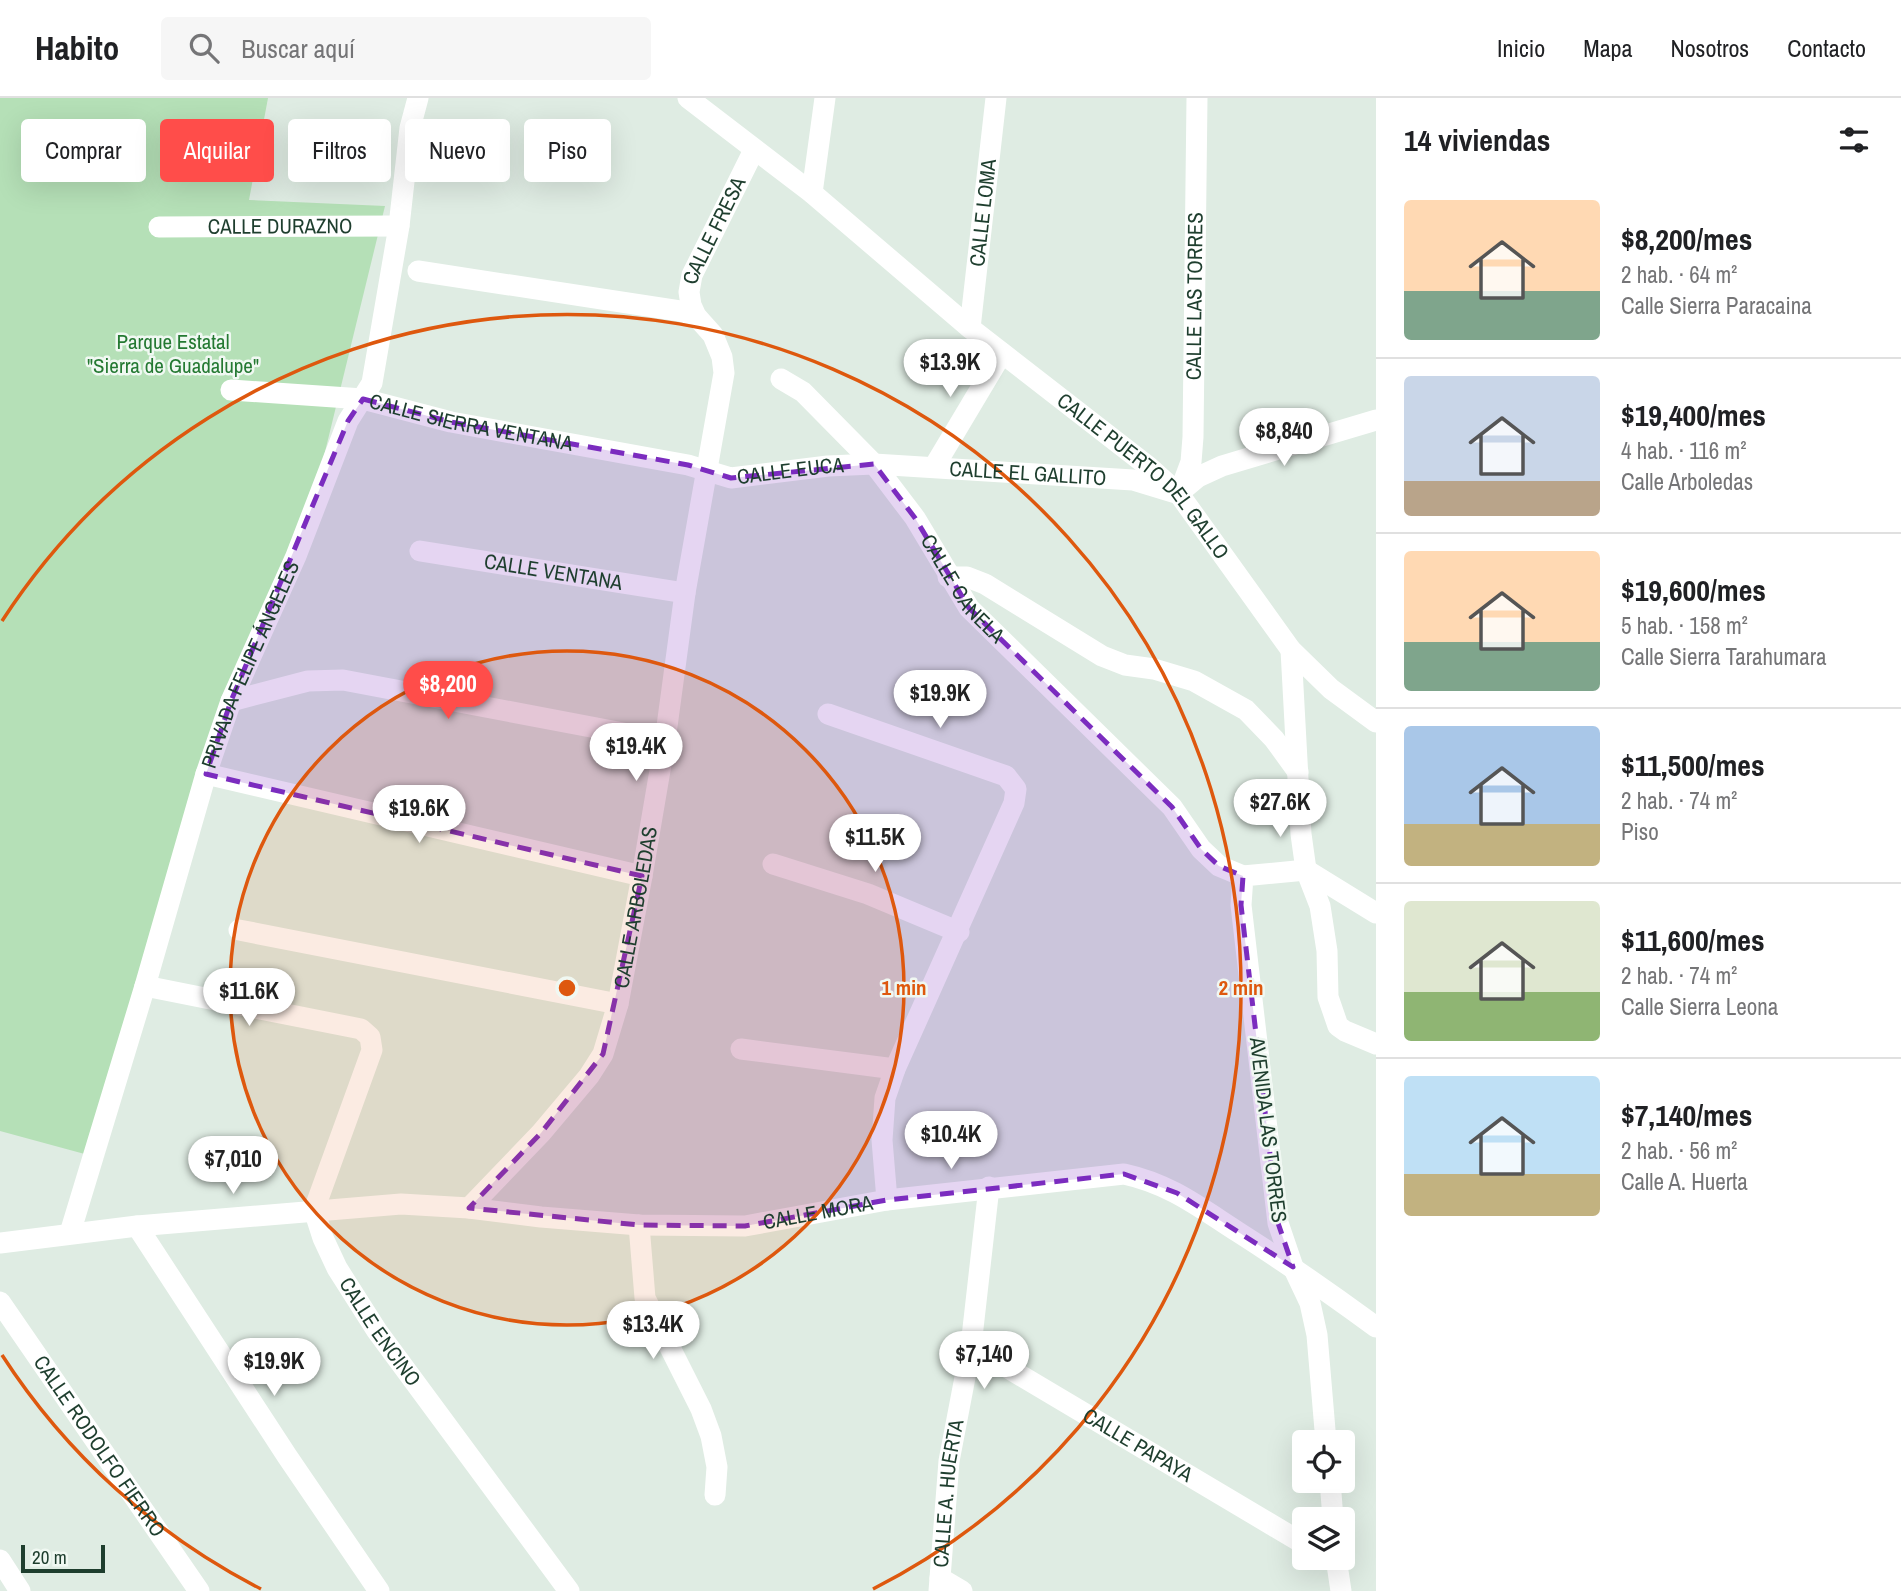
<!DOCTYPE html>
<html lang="es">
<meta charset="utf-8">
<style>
body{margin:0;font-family:"Archivo Narrow",sans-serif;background:#f6f6f6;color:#202124;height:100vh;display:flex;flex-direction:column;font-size:26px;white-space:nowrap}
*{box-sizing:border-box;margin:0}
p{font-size:23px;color:#757577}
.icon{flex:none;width:38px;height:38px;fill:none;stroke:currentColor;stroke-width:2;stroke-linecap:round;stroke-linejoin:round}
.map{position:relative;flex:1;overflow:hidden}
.drawer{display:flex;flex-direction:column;background:#fff;width:525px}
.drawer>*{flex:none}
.hud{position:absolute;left:21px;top:21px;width:665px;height:63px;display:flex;gap:14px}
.buttons{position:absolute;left:1292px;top:1332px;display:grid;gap:14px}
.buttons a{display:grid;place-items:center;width:63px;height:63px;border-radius:7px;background:#fff;box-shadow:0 7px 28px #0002;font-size:35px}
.scale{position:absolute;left:21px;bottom:18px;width:84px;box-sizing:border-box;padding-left:7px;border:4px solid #1e3e2e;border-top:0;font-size:19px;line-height:24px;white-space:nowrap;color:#1e3e2e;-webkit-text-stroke:5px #f0f8f2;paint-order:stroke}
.price{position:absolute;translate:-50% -60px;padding:0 16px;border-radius:24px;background:#fff;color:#222;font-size:23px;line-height:46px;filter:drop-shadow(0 2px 4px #0008)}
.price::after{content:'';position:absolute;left:50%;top:42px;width:21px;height:16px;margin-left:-10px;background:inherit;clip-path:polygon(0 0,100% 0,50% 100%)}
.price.on{background:#ff4d4a;color:#fff}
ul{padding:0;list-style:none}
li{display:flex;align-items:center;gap:21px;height:175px;padding:0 28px}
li+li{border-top:2px solid #e0e0e0}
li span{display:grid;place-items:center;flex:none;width:196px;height:140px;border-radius:7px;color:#555}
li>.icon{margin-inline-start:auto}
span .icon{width:84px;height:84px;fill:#fffc;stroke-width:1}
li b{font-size:30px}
h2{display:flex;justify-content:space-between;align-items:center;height:84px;padding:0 28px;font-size:30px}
.chip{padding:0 24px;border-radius:7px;background:#fff;box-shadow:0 7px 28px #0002;font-size:24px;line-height:63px}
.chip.on{background:#ff4d4a;color:#fff}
header{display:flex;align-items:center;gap:42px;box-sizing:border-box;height:98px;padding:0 35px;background:#fff;border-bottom:2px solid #e0e0e0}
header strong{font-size:33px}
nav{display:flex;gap:38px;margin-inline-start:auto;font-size:24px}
.search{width:490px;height:63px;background:#f6f6f6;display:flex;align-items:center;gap:18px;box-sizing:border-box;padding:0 24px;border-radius:7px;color:#757577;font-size:26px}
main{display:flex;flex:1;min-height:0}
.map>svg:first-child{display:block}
</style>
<header>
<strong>Habito</strong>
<div class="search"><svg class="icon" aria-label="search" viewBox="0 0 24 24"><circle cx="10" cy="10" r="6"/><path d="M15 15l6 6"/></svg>Buscar aquí</div>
<nav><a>Inicio</a><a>Mapa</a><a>Nosotros</a><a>Contacto</a></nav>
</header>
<main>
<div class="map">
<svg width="1376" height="1493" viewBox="0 0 1376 1493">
<rect width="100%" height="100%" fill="#dfece3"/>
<path fill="#b5e0b7" d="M0,0h268l-19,102 136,6 -73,299 -98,262 -111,392 -103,-28z"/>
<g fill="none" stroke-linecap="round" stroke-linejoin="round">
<g stroke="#fff" stroke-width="21">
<path id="s1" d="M688,0l124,95 158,135 179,139 30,27 112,156 40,39 45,33"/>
<path d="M812,95l13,-95"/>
<path id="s2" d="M159,129l240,-1"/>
<path d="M418,173l262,40 16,5"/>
<path id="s3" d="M970,230l26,-230"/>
<path id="s4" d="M781,281l22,13 71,72 41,54 54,90 203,199 29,42 18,17 24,10"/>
<path id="s5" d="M231,292l132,9 88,23 237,43 43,13 97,-12 46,-2 259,16 46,14"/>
<path d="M934,369l68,-114"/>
<path d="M1180,394l18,-15 24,-11 154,-46"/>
<path id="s6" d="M1179,396l12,-32 2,-25 4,-339"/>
<path id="s7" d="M420,453l265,42"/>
<path d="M948,479h19l18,7 117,72 23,9 29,4 40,12 52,29 28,29 24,33"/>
<path d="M1291,552l10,184 5,36 14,36 7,45 1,46 10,29 7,5 31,13"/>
<path d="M231,603l77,-20 35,-1 322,61"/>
<path d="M828,616l178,62 10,13 -2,14 -119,266 -10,29 -3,42 5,60"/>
<path d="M206,676l436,102"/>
<path d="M773,766l95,30 91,38"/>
<path d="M239,832l379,74"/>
<path id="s8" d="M145,888l216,43 9,8 2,13 -58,160 9,28 14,30 40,63 192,260"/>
<path d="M741,951l154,20"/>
<path id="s9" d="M469,1110l72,-75 48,-57 14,-22 15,-50 24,-128 23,-135 20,-148 39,-220 -2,-16 -9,-22 -17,-19 -5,-11 -2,-13 3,-17 62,-125"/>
<path d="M639,1127l6,73 56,111 10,27 6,31 -2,28"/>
<path d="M137,1128l150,230 92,135"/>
<path id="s10" d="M70,1135l75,-247 61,-212 25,-73 65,-145 52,-135 24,-38 27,-157 11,-98 8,-30"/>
<path id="s11" d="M0,1145l137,-17 264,-22 68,4 72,9 98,8 106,1 142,-26 237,-26c46,10 75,33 114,58 47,30 93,62 138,95"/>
<path id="s12" d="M0,1204l199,289"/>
<path id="s13" d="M971,1248l333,198"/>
<path d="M1326,1344l-9,-107 -7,-32 -17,-36 -15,-44 -37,-318 2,-29 63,-6 70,43"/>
<path d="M1330,1382l3,39"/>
<path d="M1336,1460l5,33"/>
<path d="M0,1462l20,31"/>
<path d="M940,1480l22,13"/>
<path id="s14" d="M939,1493l10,-130 22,-115 18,-159"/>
</g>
</g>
<path fill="#7b2cbf" fill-opacity="0.2" stroke="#7b2cbf" stroke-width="5" stroke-dasharray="14 9" stroke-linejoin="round" d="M363,301l88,23 237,43 43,13 143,-14 41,54 54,90 203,199 29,42 18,17 24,10 -2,29 37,318 15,44 -116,-74 -53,-19 -237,26 -142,26 -106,-1 -170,-17 72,-75 62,-79 39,-178 -436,-102 25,-73 117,-280z"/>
<circle cx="567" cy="890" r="337" fill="#de580e" fill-opacity=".12"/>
<g fill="none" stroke="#de580e" stroke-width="3.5">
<circle cx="567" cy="890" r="337"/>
<path d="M261 1491A674 674 0 0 1 2 1257M2 523A674 674 0 1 1 873 1491"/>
</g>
<g text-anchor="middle" stroke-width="5" stroke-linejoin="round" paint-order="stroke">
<g font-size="21" fill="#1e3e2e" stroke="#f0f8f2">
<text dy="7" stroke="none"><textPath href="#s3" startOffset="116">CALLE LOMA</textPath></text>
<text dy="7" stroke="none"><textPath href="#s2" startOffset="121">CALLE DURAZNO</textPath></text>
<text dy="7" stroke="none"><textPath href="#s9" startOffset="1054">CALLE FRESA</textPath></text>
<text dy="7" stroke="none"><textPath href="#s6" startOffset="200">CALLE LAS TORRES</textPath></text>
<text dy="7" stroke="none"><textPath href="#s5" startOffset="243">CALLE SIERRA VENTANA</textPath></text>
<text dy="7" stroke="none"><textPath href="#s5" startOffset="569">CALLE EUCA</textPath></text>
<text dy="7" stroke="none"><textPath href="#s5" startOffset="807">CALLE EL GALLITO</textPath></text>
<text dy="7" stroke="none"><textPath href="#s1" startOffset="593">CALLE PUERTO DEL GALLO</textPath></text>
<text dy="7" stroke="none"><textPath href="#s7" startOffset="135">CALLE VENTANA</textPath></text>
<text dy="7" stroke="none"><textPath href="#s4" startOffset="280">CALLE CANELA</textPath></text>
<text dy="7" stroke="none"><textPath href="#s10" startOffset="597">PRIVADA FELIPE ÁNGELES</textPath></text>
<text dy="7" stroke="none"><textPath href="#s9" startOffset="355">CALLE ARBOLEDAS</textPath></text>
<text transform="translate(1268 1032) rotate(83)" y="7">AVENIDA LAS TORRES</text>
<text dy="7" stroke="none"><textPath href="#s11" startOffset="822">CALLE MORA</textPath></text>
<text dy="7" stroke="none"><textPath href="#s8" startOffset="555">CALLE ENCINO</textPath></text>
<text dy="7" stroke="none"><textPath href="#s12" startOffset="175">CALLE RODOLFO FIERRO</textPath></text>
<text dy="7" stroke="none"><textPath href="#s13" startOffset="194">CALLE PAPAYA</textPath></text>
<text dy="7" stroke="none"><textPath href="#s14" startOffset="98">CALLE A. HUERTA</textPath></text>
</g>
<g font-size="21" fill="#247932" stroke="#f0f8f2">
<text x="173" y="251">Parque Estatal<tspan x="173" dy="24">"Sierra de Guadalupe"</tspan></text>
</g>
</g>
<circle cx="567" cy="890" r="10" fill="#de580e" stroke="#f0f8f2" stroke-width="3.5"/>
<g font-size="21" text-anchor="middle" font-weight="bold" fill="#de580e" stroke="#f0f8f2" stroke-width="5" stroke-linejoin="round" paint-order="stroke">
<text x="904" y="897">1 min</text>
<text x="1241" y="897">2 min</text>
</g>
</svg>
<div class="buttons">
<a><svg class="icon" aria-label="locate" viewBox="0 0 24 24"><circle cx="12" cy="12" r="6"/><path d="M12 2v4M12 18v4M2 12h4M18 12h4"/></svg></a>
<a><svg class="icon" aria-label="layers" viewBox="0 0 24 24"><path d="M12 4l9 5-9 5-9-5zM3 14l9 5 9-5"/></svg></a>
</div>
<div class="scale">20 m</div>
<b class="price" style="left:950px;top:301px">$13.9K</b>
<b class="price" style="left:1284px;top:370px">$8,840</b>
<b class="price on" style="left:448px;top:623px">$8,200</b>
<b class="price" style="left:940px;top:632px">$19.9K</b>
<b class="price" style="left:636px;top:685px">$19.4K</b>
<b class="price" style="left:1280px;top:741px">$27.6K</b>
<b class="price" style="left:419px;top:747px">$19.6K</b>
<b class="price" style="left:875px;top:776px">$11.5K</b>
<b class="price" style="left:249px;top:930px">$11.6K</b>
<b class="price" style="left:951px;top:1073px">$10.4K</b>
<b class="price" style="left:233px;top:1098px">$7,010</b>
<b class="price" style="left:653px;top:1263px">$13.4K</b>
<b class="price" style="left:984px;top:1293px">$7,140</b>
<b class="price" style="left:274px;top:1300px">$19.9K</b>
<div class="hud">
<a class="chip">Comprar</a>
<a class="chip on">Alquilar</a>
<a class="chip">Filtros</a>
<a class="chip">Nuevo</a>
<a class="chip">Piso</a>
</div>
</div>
<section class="drawer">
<h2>14 viviendas<svg class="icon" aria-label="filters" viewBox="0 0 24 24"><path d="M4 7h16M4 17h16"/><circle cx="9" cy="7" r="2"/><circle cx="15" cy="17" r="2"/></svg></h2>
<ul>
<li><span style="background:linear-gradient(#ffd9b3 65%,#7fa58c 0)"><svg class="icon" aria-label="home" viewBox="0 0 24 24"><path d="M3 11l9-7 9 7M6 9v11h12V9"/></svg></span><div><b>$8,200/mes</b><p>2 hab. · 64 m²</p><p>Calle Sierra Paracaina</p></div></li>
<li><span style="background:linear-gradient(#c9d6e8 75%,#b9a48a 0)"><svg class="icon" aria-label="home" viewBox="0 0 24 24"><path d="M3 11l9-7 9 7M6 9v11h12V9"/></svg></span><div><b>$19,400/mes</b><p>4 hab. · 116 m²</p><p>Calle Arboledas</p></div></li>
<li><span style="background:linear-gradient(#ffd9b3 65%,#7fa58c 0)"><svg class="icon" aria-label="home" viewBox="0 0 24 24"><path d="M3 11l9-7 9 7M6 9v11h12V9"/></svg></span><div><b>$19,600/mes</b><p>5 hab. · 158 m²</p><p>Calle Sierra Tarahumara</p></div></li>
<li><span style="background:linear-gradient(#a9c7e8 70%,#c2b280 0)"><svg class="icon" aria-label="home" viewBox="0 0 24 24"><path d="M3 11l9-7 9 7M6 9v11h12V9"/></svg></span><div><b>$11,500/mes</b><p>2 hab. · 74 m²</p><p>Piso</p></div></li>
<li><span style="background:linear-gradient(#dfe7d0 65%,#8fb573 0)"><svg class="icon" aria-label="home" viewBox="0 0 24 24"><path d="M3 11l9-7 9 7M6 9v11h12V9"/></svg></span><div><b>$11,600/mes</b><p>2 hab. · 74 m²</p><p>Calle Sierra Leona</p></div></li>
<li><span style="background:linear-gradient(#bfe0f5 70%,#c2b280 0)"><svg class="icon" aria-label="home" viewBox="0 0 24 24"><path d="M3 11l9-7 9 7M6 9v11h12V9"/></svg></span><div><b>$7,140/mes</b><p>2 hab. · 56 m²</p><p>Calle A. Huerta</p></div></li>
</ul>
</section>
</main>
